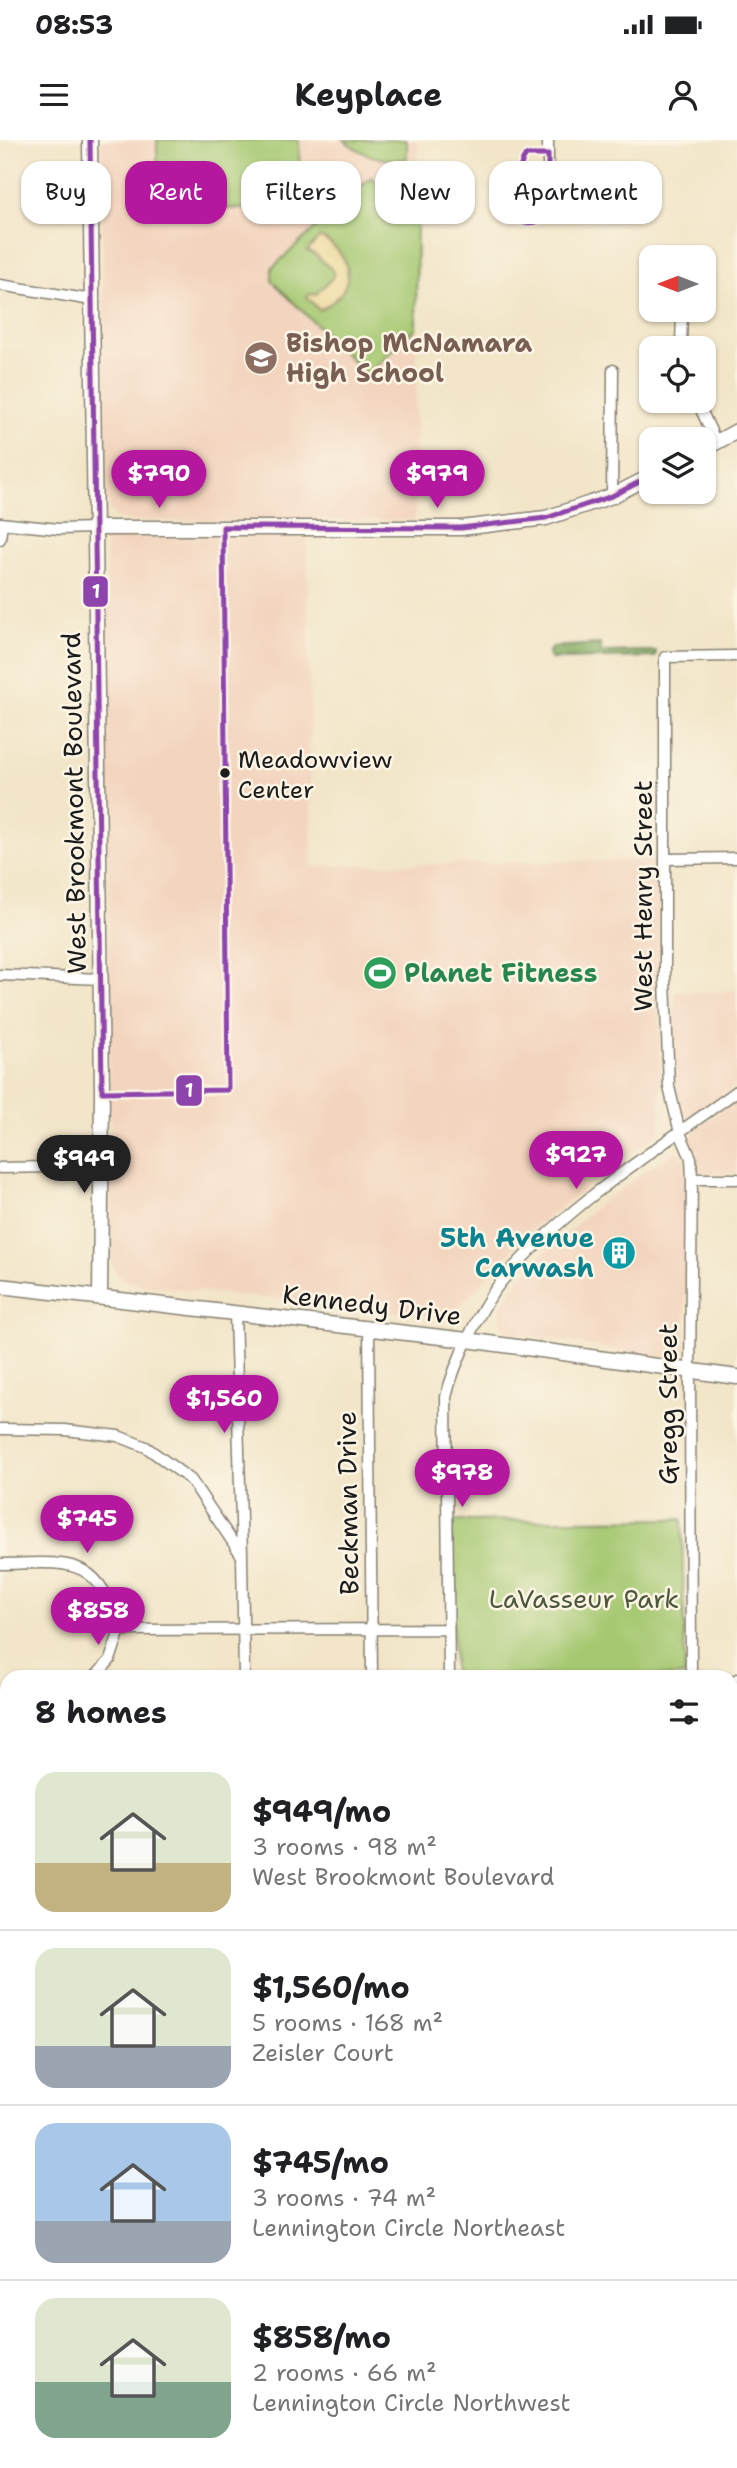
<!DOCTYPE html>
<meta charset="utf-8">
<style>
body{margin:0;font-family:"Shantell Sans",sans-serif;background:#f6f6f6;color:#202124;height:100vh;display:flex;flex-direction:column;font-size:26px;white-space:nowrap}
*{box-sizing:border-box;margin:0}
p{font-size:23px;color:#757577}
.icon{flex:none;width:38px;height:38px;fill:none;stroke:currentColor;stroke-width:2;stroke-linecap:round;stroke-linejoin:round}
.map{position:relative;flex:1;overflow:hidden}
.drawer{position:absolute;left:0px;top:1530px;width:738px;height:800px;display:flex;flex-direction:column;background:#fff;border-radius:21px 21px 0 0;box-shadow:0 2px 5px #0004}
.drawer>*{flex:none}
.hud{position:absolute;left:21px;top:21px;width:696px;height:63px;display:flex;gap:14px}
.needle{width:46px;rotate:270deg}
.buttons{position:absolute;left:639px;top:105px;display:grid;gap:14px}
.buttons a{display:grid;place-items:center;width:77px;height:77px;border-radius:14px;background:#fff;box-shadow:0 2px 5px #0004;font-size:35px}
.price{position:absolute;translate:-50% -60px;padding:0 16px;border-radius:24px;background:#b5179e;color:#fff;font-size:23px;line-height:46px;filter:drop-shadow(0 2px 4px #0008)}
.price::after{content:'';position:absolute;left:50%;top:42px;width:21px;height:16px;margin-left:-10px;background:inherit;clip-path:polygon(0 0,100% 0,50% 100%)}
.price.active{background:#222;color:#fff}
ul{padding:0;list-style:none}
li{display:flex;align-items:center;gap:21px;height:175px;padding:0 35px}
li+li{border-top:2px solid #e0e0e0}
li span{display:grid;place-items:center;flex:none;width:196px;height:140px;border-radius:21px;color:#555}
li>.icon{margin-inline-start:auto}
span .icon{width:84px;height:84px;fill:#fffc;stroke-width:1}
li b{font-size:30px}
h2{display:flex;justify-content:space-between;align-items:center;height:84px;padding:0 35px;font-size:30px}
.pill{padding:0 24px;border-radius:21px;background:#fff;box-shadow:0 2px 5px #0004;font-size:24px;line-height:63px}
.pill.active{background:#b5179e;color:#fff}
.status{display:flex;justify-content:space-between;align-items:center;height:49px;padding:0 35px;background:#fff;direction:ltr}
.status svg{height:19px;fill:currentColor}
header{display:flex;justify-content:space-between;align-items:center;height:91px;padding:0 35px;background:#fff;font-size:32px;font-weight:700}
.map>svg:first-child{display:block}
</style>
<div class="status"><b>08:53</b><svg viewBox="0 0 49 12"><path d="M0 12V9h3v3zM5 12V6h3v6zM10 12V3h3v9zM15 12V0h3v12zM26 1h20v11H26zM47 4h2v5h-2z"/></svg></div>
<header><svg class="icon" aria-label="menu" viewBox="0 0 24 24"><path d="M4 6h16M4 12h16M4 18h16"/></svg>Keyplace<svg class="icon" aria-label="person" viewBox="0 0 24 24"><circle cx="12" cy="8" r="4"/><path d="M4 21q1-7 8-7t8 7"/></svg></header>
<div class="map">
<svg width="737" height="2328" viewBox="0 0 737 2328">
<rect width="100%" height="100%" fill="#fcf5e5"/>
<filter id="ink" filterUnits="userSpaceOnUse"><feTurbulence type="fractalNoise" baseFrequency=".0143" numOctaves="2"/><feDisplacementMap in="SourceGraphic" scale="14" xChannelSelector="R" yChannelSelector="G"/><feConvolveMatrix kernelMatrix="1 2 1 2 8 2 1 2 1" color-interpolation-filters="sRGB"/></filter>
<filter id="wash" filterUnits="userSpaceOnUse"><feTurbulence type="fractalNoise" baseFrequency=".00686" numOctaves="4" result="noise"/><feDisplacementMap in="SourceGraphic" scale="28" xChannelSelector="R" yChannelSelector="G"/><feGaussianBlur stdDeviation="1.57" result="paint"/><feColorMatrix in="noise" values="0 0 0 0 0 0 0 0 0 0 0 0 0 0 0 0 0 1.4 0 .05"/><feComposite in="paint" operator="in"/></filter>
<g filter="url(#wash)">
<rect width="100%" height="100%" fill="#f2e5c8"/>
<path fill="#f3d4be" d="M101,0h317l-3,380 -282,1 -16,-3 -6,-7 -5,-17z
M307,397l5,329 345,-6 4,271 -132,100 -80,87 -312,-34 -18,-7 -8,-14 -5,-725z
M737,851v93l-41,31 -11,1 -7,-6 -2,-14 -1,-104z
M737,959v75l-40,-1 -7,-27 1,-10 5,-7z
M675,1011l8,6 3,20 -1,181 -8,2 -163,-27 -8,-3 -7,-10 2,-13 19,-29 18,-21 68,-58z"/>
<path fill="#a5c871" stroke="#607246" stroke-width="2" d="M157,0h142l1,68 -142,1z
M344,0h63v19c-23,3 -45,-4 -63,-19z
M371,37l46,43 -1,108 -49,47 -95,-94v-13z
M682,1379l3,157h-231l-3,-143 2,-12z"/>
<path fill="#84ac63" stroke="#506440" stroke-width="2" d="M600,504l1,8 55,-1 -1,6 -105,2 -2,-5 4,-7z"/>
<path fill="#eeda9e" stroke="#857b5d" stroke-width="2" d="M320,97c37,20 37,55 -1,73l-12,-13 3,-3 5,1 18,-18v-6l-18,-17 -8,-3z"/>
<path fill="#7cbbf0" stroke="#4c6c86" stroke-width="2" d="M737,1671v206l-5,4v-206z
M0,2196h7v126h309l-5,6h-311z"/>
</g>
<g filter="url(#ink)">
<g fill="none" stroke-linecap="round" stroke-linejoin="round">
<g stroke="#878072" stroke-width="13">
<path id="minor" d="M548,0v75
M0,145l92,15
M681,208l1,-38
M697,261l19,41
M612,356l1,-126
M0,383l59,6 36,-1
M0,399l2,-16
M665,719l72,-1
M0,835l101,4
M0,1028l102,-2
M692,1039h45
M235,1173l7,242
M369,1189l3,347
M0,1289l65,1 53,6 28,11 45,33 51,76 2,120
M0,1424c69,-1 97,-11 120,66
M120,1490l328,-1
M96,1536l14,-16 10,-30
M449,1536l-3,-279c8,-33 34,-89 55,-115 64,-76 156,-133 236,-191
M691,1536l-1,-304 2,-193 -1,-21 -11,-25 -11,-46 -4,-107v-323l72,-1
M732,1542l5,-3
M0,1560h7
M0,1696l7,-1
M0,1830h7
M732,2094l5,-6
M732,2171l5,11"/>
</g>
<g stroke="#878072" stroke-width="17">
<path id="major" d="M90,0l12,952 -2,205
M704,309l33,-18
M95,388h366l85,-10 66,-22 39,-20
M0,1146l467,54 270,37
M732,2214l5,-3
M491,2328l11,-6"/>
</g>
<use href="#minor" stroke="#fff" stroke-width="10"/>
<use href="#major" stroke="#fff" stroke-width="14"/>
<g stroke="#fcf5e5" stroke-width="10">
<path id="bus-1" d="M90,0l12,952 126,-2 -5,-563 238,1 85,-10 66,-22 39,-20
M526,15h22v51l-12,16 -11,1 -6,-3c-1,-22 -6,-46 7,-65z"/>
</g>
<use href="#bus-1" stroke="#8e44ad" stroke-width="5"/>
</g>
</g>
<defs>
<g id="school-disc" transform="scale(1.75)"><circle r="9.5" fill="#8d6e63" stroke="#fcf5e5"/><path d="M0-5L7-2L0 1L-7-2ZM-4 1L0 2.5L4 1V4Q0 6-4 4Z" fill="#fff"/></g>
<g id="stadium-disc" transform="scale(1.75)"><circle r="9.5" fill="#2e9e5b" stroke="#fcf5e5"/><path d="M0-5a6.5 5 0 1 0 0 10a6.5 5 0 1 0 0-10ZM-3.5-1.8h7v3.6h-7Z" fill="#fff"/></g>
<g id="building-disc" transform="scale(1.75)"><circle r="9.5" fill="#0f9aa8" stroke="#fcf5e5"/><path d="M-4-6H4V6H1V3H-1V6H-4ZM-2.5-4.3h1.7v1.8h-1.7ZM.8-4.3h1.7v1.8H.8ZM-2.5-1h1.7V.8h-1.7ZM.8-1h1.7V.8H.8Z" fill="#fff"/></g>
</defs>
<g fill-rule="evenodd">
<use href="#school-disc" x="261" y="218"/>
<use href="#stadium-disc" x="380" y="833"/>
<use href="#building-disc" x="619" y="1113"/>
</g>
<circle fill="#1c1c1c" stroke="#fcf5e5" stroke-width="2.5" cx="225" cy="633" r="6"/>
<g text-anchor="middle" stroke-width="5" stroke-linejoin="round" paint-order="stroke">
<g font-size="24" fill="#1c1c1c" stroke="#fcf5e5" text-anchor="start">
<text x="238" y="628">Meadowview<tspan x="238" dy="30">Center</tspan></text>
</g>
<g font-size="26" font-weight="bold" fill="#785e54" stroke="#fcf5e5" text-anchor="start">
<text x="286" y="212">Bishop McNamara<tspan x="286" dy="30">High School</tspan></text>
</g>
<g font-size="26" fill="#1c1c1c" stroke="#fcf5e5">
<text transform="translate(74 663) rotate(-91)" y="9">West Brookmont Boulevard</text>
<text transform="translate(643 756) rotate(-90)" y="9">West Henry Street</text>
<text transform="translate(372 1165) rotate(7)" y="9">Kennedy Drive</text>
<text transform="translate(668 1264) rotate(-90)" y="9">Gregg Street</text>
<text transform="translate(348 1363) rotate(-91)" y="9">Beckman Drive</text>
</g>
<g font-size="26" font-weight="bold" fill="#27864d" stroke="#fcf5e5" text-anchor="start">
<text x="404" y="842">Planet Fitness</text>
</g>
<g font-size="26" font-weight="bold" fill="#0d838f" stroke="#fcf5e5" text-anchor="end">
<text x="594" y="1107">5th Avenue<tspan x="594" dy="30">Carwash</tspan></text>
</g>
<g font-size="26" fill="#4c583a" stroke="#fcf5e5">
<text x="584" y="1468">LaVasseur Park</text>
</g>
</g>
<g stroke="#fcf5e5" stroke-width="2.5">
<rect x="82" y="435" width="27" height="33" rx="7" fill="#8e44ad"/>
<rect x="175" y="934" width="28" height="33" rx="7" fill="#8e44ad"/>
</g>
<g font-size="19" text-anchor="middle" font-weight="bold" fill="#fff">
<text x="96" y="458">1</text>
<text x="189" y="957">1</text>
</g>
</svg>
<div class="buttons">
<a><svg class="needle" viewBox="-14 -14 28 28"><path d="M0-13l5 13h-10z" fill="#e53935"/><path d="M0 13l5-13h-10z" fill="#757577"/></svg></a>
<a><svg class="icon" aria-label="locate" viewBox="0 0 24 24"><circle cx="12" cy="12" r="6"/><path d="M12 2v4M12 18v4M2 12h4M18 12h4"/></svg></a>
<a><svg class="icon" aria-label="layers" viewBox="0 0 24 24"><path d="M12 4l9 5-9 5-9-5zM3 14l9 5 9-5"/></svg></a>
</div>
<b class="price" style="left:159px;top:370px">$790</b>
<b class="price" style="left:437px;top:370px">$979</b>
<b class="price" style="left:576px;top:1051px">$927</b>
<b class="price active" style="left:84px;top:1055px">$949</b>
<b class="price" style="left:224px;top:1295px">$1,560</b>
<b class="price" style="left:462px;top:1369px">$978</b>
<b class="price" style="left:87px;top:1415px">$745</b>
<b class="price" style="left:98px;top:1507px">$858</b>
<div class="hud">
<a class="pill">Buy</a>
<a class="pill active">Rent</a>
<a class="pill">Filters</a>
<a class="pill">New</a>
<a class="pill">Apartment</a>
</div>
<section class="drawer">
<h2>8 homes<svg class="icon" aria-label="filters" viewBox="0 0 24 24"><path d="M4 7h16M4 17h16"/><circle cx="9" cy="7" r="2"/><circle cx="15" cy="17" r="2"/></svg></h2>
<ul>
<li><span style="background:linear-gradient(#dfe7d0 65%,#c2b280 0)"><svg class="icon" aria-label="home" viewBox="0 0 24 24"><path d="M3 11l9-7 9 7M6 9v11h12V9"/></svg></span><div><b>$949/mo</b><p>3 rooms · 98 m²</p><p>West Brookmont Boulevard</p></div></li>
<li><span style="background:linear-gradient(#dfe7d0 70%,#9aa5b1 0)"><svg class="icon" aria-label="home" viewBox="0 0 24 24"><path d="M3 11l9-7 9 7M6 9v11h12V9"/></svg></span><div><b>$1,560/mo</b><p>5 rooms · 168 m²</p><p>Zeisler Court</p></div></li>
<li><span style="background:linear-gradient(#a9c7e8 70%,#9aa5b1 0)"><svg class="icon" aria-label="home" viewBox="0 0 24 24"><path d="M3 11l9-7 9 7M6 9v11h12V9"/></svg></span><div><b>$745/mo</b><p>3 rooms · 74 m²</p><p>Lennington Circle Northeast</p></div></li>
<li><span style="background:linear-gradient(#dfe7d0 60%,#7fa58c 0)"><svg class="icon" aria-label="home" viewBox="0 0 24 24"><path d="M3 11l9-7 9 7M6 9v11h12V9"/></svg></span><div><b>$858/mo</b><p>2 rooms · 66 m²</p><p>Lennington Circle Northwest</p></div></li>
</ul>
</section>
</div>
